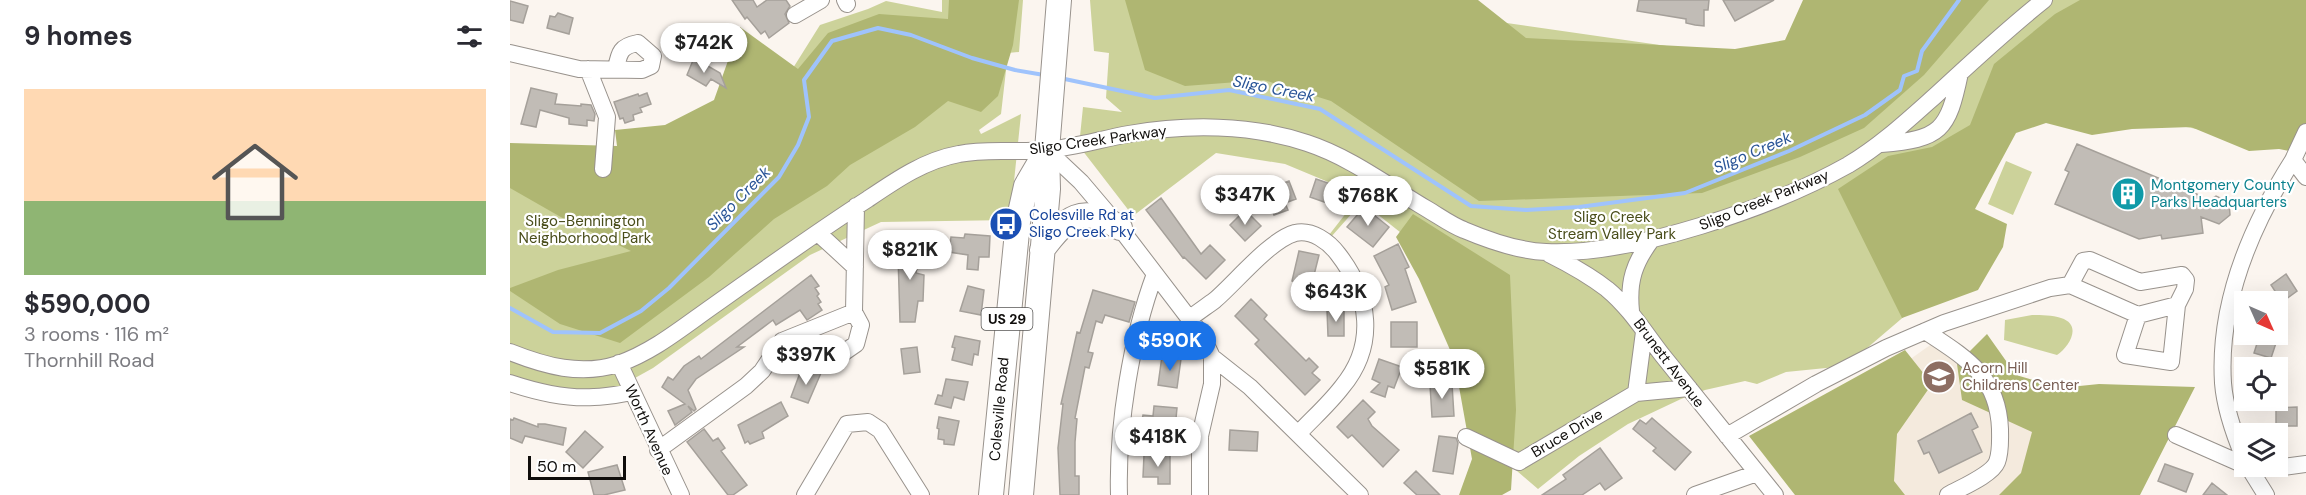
<!DOCTYPE html>
<meta charset="utf-8">
<style>
body{margin:0;font-family:"DM Sans",sans-serif;background:#f2f2f3;color:#2b2b33;height:100vh;display:flex;flex-direction:column;font-size:22px;white-space:nowrap}
*{box-sizing:border-box;margin:0}
p{font-size:20px;color:#7c7c81}
.icon{flex:none;width:33px;height:33px;fill:none;stroke:currentColor;stroke-width:2;stroke-linecap:round;stroke-linejoin:round}
.map{position:relative;flex:1;overflow:hidden}
.drawer{display:flex;flex-direction:column;background:#fff;width:510px}
.drawer>*{flex:none}
.needle{width:39px;rotate:135deg}
.fabs{position:absolute;left:1724px;top:291px;display:grid;gap:12px}
.fabs a{display:grid;place-items:center;width:54px;height:54px;border-radius:0px;background:#fff;box-shadow:0 6px 24px #0002;font-size:30px}
.scale{position:absolute;left:18px;bottom:15px;width:98px;box-sizing:border-box;padding-left:6px;border:3px solid #0f0d0b;border-top:0;font-size:16px;line-height:21px;white-space:nowrap;color:#0f0d0b;-webkit-text-stroke:4px #fff;paint-order:stroke}
.price{position:absolute;translate:-50% -51px;padding:0 14px;border-radius:21px;background:#fff;color:#222;font-size:20px;line-height:39px;filter:drop-shadow(0 2px 3px #0008)}
.price::after{content:'';position:absolute;left:50%;top:36px;width:18px;height:14px;margin-left:-9px;background:inherit;clip-path:polygon(0 0,100% 0,50% 100%)}
.price.current{background:#1a73e8;color:#fff}
ul{padding:0;list-style:none}
li{display:grid;align-content:center;gap:12px;height:318px;padding:0 24px}
li+li{border-top:2px solid #e1e1e2}
li span{display:grid;place-items:center;height:186px;border-radius:0px;color:#555}
li>.icon{margin-inline-start:auto}
span .icon{width:108px;height:108px;fill:#fffc;stroke-width:1}
li b{font-size:26px}
h2{display:flex;justify-content:space-between;align-items:center;height:72px;padding:0 24px;font-size:26px}
main{display:flex;flex:1;min-height:0}
.map>svg:first-child{display:block}
</style>
<main>
<section class="drawer">
<h2>9 homes<svg class="icon" aria-label="filters" viewBox="0 0 24 24"><path d="M4 7h16M4 17h16"/><circle cx="9" cy="7" r="2"/><circle cx="15" cy="17" r="2"/></svg></h2>
<ul>
<li><span style="background:linear-gradient(#ffd9b3 60%,#8fb573 0)"><svg class="icon" aria-label="home" viewBox="0 0 24 24"><path d="M3 11l9-7 9 7M6 9v11h12V9"/></svg></span><div><b>$590,000</b><p>3 rooms · 116 m²</p><p>Thornhill Road</p></div></li>
</ul>
</section>
<div class="map">
<svg width="1796" height="495" viewBox="0 0 1796 495">
<rect width="100%" height="100%" fill="#fbf5ef"/>
<path fill="#f4eadd" d="M1433,336l131,107 -31,52h-172l-44,-77z"/>
<path fill="#ccd29a" d="M432,0h81l-4,52 -11,1 -7,61 -22,16 2,4 40,-20 -11,106 -129,2 -71,33 -157,113 -36,20 -20,7 -87,-13v-227l163,4 88,-40 59,-94 48,-16 18,-8 56,11z
M580,0h256l446,64 27,-64h487l-25,144 -269,-48 -105,218 -61,52 -60,6 -29,12 -12,-3 -40,9 -24,9 -53,25 -49,32 -41,33 -64,-55 -23,-113 -41,-81 -48,-38 -31,35 -2,-2 28,-36 -12,-10 -60,-25 -69,-11 -83,63 -54,-70 4,-39 39,5 -16,-14 3,-45 -15,-2z
M1496,161l26,11 -19,43 -25,-11z
M1522,315c10,0 20,0 29,3 22,7 8,29 -4,37l-53,-15 1,-20z"/>
<path fill="#afb672" d="M439,0h70l-6,45 -15,51 -17,16 -33,-11 -33,26 -65,38 -23,21 -53,33 -65,58 -89,66 -60,-19 -50,-33v-3l48,-18 73,-19 -65,-31 -56,-32v-45l107,3 -2,-16 50,-5 49,-25 26,-73 58,42 30,-36 51,-19 69,5z
M615,0h353l48,38 209,11 50,-9 18,-40h186l-65,75 -60,53 -64,29 -98,36 -223,8 -148,-100 -67,-21 -79,6 -40,-16z
M1570,0h226v154l-27,-5 -30,2 -58,-24 -59,2 -40,6 -46,-12 -30,10 -41,76 32,15 -4,23 -25,43 -76,28 -64,-129 50,-33 44,-9 38,-22 24,-61 61,-50z
M903,214l97,61 6,135 -5,80 -9,5h-43l13,-36 -18,-100 -35,-80 -23,-42z
M1477,334l29,41 44,13 39,-4 96,3 -55,108h-141l22,-22 11,-41 -70,-32 -5,-36z
M1395,350l27,34 -35,50 -3,47 11,14h-110l-46,-59z"/>
<g fill="none" stroke-linecap="round" stroke-linejoin="round">
<path stroke="#9fc3fc" stroke-width="4" d="M550,78l95,20 74,-8 91,19 151,97 55,4 53,-3 106,-14 104,-42 76,-36 35,-25 4,-14 13,-5 5,-20 37,-51
M0,308l43,24 47,1 41,-22 28,-23 110,-111 19,-32 11,-28 -5,-37 28,-39 46,-13 33,7 61,23 43,12 29,5"/>
</g>
<path fill="#c1bcb6" stroke="#a5a09a" stroke-width="1.5" d="M222,0h21l4,7 10,-7h19l4,6 -5,8 4,9 -20,15 -4,-7 -4,3 -14,-17 -2,2z
M1129,0h70l-1,10h-4v16l-9,-1 -9,-2v-4l-49,-8z
M1213,0h51l-39,21z
M0,1l18,5 -5,17 -13,-3z
M48,13l15,5 -4,16 -22,-6 3,-12 5,1z
M184,58l26,15 6,15 -15,-9 -5,7 -19,-11z
M21,88l26,6 -2,10 26,2v-2l10,1 4,9 -1,7 -7,-1v6l-18,-2v-6l-29,-8 -4,17 -15,-3z
M137,93l4,11 -11,4 2,4 -9,3 1,5 -9,3 -2,-5 -3,1 -6,-17 24,-8 1,2z
M1567,144l122,51 1,12 16,-11 13,6 1,13 -11,9 -18,-7 2,16 -41,6 -1,-4 -22,4 -84,-35 14,-32 -4,-2z
M806,179l35,12 -7,18 -34,-12z
M779,181l7,18 -11,4 3,7 -14,5 -9,-25z
M651,198l40,56 9,-9 15,15 -19,19 -22,-22 -1,1 -37,-48z
M854,207l25,20 -16,20 -26,-20z
M735,210l16,16 -16,15 -15,-16z
M455,234l25,2 -1,21h-10l-1,13 -11,-1 1,-14 -19,-3 2,-15 13,1z
M409,243v11h5v14h-7l-1,5 8,2 -1,26h-5l-3,21h-15l-2,-67h2v-11z
M888,244l11,23 -4,2 11,33 -24,8 -7,-23 4,-2 -15,-29z
M789,251l20,4 -5,20 -4,-1 -2,11 -16,-4z
M1776,274l11,17 -15,11 -11,-17z
M301,275l8,11 -4,2 4,6 -2,2 4,6 -3,2 4,6 -15,10 -7,-10 -24,15 -3,-5 -36,27h7l-48,32 -8,11 8,19 -2,2 -6,-5 4,6 -17,13 -7,-14 17,-7 -23,-17 6,-10 5,3 11,-14 15,-10 2,3z
M458,286l16,4 -3,25 -21,-4z
M583,290l42,12 -6,20 -24,-7 -3,8 -6,-2 -8,31 5,1 -4,15 -4,-1 -10,51 2,1 -2,23v34h4v19h-19l-2,-47 5,-44h-2l16,-72 3,1z
M741,299l16,16 -3,4 42,42 3,-3 9,9 -6,6 8,7 -15,15 -50,-51 4,-4 -24,-24z
M817,310h17v26h-16z
M881,322h26v25h-26z
M1750,334h19l-8,24 -17,-5z
M445,336l25,5 -2,14 -4,-1 -2,11 -20,-5 3,-12 -3,-1z
M309,337l2,11 -23,4 -2,-5z
M407,347l3,25 -16,2 -3,-25z
M652,356l19,3 -4,29 -19,-3z
M869,359l23,8 -8,21 -6,-2 -3,11 -14,-5 9,-9 -8,-4z
M304,370l7,3 -13,30 -17,-6 9,-24z
M436,379l22,3 -4,18 -10,-3 -3,11 -16,-4 3,-9 4,1z
M942,384l2,32 -22,1 -2,-32z
M853,400l12,12 -7,7 4,7 27,24 -16,17 -31,-32 -4,3 -11,-11z
M271,402l7,14 -26,16 2,6 -14,6 -2,-3 -3,2 -7,-18z
M644,406l23,2 -2,21 -34,-4 2,-10 10,1z
M1787,407v19h-21v-18z
M1461,413l7,14 -6,3 10,22 -43,21 -10,-21 -5,2 -6,-13z
M429,417l20,4 -5,24 -10,-1v-4l-6,-1 1,-10 -2,-1z
M4,418l24,9v-3h7l21,4 -3,17 -38,-9 -3,7 -12,-5v-19l3,1z
M1142,418l39,34 -16,18 -22,-19 3,-3 -23,-19 7,-9 6,4z
M194,429l9,12 5,-3 7,10 -4,3 26,34 -14,10h-5l-41,-53z
M720,430l28,2 -1,19 -28,-1z
M75,431l18,16 -20,21 -17,-16z
M929,436l17,2 2,5 -5,31 -20,-3z
M1090,448l22,30 -17,12 -5,-7 -18,12h-40l24,-16 -3,-4z
M634,455h26v29h-12v-7h-15z
M1655,464l28,10 -7,18 -28,-11z
M107,465l8,25 -21,5h-10l-6,-23z
M906,471l24,24h-23l-13,-12z
M1702,483l15,12h-24z"/>
<g fill="none" stroke-linecap="round" stroke-linejoin="round">
<g stroke="#98928c" stroke-width="18">
<path id="minor" d="M335,0l2,4
M285,15l26,-15
M0,53l69,16 63,1 9,-4 2,-10 -15,-13c-17,3 -19,9 -22,26
M78,69l19,48 -4,52
M1796,132l-13,28 13,17
M1371,144c60,-5 67,-13 79,-71
M537,150l34,32 39,46 81,106 11,23 38,30 110,108
M308,233l37,34
M1039,254c20,10 40,21 58,35 23,19 38,44 56,67 37,46 75,93 112,139
M1121,311c-3,-30 3,-48 21,-72
M1628,315l-13,40 46,7 6,-57
M679,319c9,-7 18,-13 26,-19 21,-18 55,-60 80,-67 17,-4 34,9 43,21 32,41 39,91 4,133 -13,17 -29,31 -44,47
M1415,331c41,27 73,45 75,98 0,10 1,23 -3,33 -5,13 -37,26 -49,33
M272,341l9,23 49,-9 16,-11 5,-19 -7,-13
M0,352c35,14 71,24 108,12 35,-12 65,-37 95,-58 51,-36 102,-73 155,-107 28,-19 57,-39 91,-45 28,-6 58,-1 86,-4 28,-2 56,-11 84,-16 57,-10 122,-10 178,9 43,14 81,43 120,66 12,7 24,16 37,21 26,11 54,21 82,22 86,4 227,-45 302,-87 32,-19 59,-44 87,-69 36,-33 71,-66 109,-96
M109,363l62,132
M0,383c27,9 56,16 84,14 13,0 26,-3 38,-5
M1126,393l8,-61
M1666,435l68,30
M1217,436l89,-52 70,-36 58,-25 106,-35 20,-3 68,30 39,-10 8,-16 1,-9 -4,-5 -42,7 -50,-22 -7,1 -13,24
M956,437l53,25 117,-69 53,-5
M148,450l88,-64 16,-15 20,-30 72,-29 2,-106
M1734,458c-10,-24 -19,-49 -21,-75 -5,-80 28,-157 70,-223
M1738,466l18,29
M1741,466l24,2 31,-4
M295,495l42,-71 21,-2 12,8 41,65
M609,495c-2,-68 12,-157 36,-221
M690,495v-59l12,-52v-27
M1185,495l62,-22"/>
</g>
<g stroke="#98928c" stroke-width="26">
<path id="highway" d="M532,250c25,-33 39,-47 78,-22
M481,495l27,-273 8,-36 21,-36
M511,495l27,-306 -1,-39 12,-150"/>
</g>
<use href="#minor" stroke="#fff" stroke-width="16"/>
<use href="#highway" stroke="#fff" stroke-width="24"/>
</g>
<defs>
<g id="building-disc" transform="scale(1.725)"><circle r="9.5" fill="#0f9aa8" stroke="#fff"/><path d="M-4-6H4V6H1V3H-1V6H-4ZM-2.5-4.3h1.7v1.8h-1.7ZM.8-4.3h1.7v1.8H.8ZM-2.5-1h1.7V.8h-1.7ZM.8-1h1.7V.8H.8Z" fill="#fff"/></g>
<g id="bus-disc" transform="scale(1.725)"><circle r="9.5" fill="#1a4fb4" stroke="#fff"/><path d="M-5-6H5V4H4V6H2V4H-2V6H-4V4H-5ZM-3.5-4V0h7V-4ZM-3.5 1.2v1.5H-2V1.2ZM2 1.2v1.5H3.5V1.2Z" fill="#fff"/></g>
<g id="school-disc" transform="scale(1.725)"><circle r="9.5" fill="#8d6e63" stroke="#fff"/><path d="M0-5L7-2L0 1L-7-2ZM-4 1L0 2.5L4 1V4Q0 6-4 4Z" fill="#fff"/></g>
</defs>
<g fill-rule="evenodd">
<use href="#building-disc" x="1618" y="194"/>
<use href="#bus-disc" x="496" y="224"/>
<use href="#school-disc" x="1429" y="377"/>
</g>
<g text-anchor="middle" stroke-width="4.5" stroke-linejoin="round" paint-order="stroke">
<rect fill="#fff" stroke="#575654" stroke-width="1.5" x="471.5" y="308" width="51" height="22" rx="4.5"/>
<g font-size="14" font-weight="bold" fill="#0f0d0b">
<text x="497" y="324">US 29</text>
</g>
<g font-size="15" fill="#0f0d0b" stroke="#fff">
<text transform="translate(588 140) rotate(-8)" y="5">Sligo Creek Parkway</text>
<text transform="translate(1254 200) rotate(-22)" y="5">Sligo Creek Parkway</text>
<text transform="translate(1159 363) rotate(53)" y="5">Brunett Avenue</text>
<text transform="translate(489 409) rotate(-85)" y="5">Colesville Road</text>
<text transform="translate(139 430) rotate(66)" y="5">Worth Avenue</text>
<text transform="translate(1057 433) rotate(-31)" y="5">Bruce Drive</text>
</g>
<g font-size="15" fill="#0d838f" stroke="#fff" text-anchor="start">
<text x="1641" y="190">Montgomery County<tspan x="1641" dy="17">Parks Headquarters</tspan></text>
</g>
<g font-size="15" fill="#164399" stroke="#fff" text-anchor="start">
<text x="519" y="220">Colesville Rd at<tspan x="519" dy="17">Sligo Creek Pky</tspan></text>
</g>
<g font-size="15" fill="#494d1a" stroke="#fff">
<text x="1102" y="222">Sligo Creek<tspan x="1102" dy="17">Stream Valley Park</tspan></text>
<text x="75" y="226">Sligo-Bennington<tspan x="75" dy="17">Neighborhood Park</tspan></text>
</g>
<g font-size="15" fill="#785e54" stroke="#fff" text-anchor="start">
<text x="1452" y="373">Acorn Hill<tspan x="1452" dy="17">Childrens Center</tspan></text>
</g>
<g font-size="16" font-style="italic" fill="#295497" stroke="#fff">
<text transform="translate(764 88) rotate(11)" y="6">Sligo Creek</text>
<text transform="translate(1242 152) rotate(-23)" y="6">Sligo Creek</text>
<text transform="translate(228 198) rotate(-45)" y="6">Sligo Creek</text>
</g>
</g>
</svg>
<div class="fabs">
<a><svg class="needle" viewBox="-14 -14 28 28"><path d="M0-13l5 13h-10z" fill="#e53935"/><path d="M0 13l5-13h-10z" fill="#7c7c81"/></svg></a>
<a><svg class="icon" aria-label="locate" viewBox="0 0 24 24"><circle cx="12" cy="12" r="6"/><path d="M12 2v4M12 18v4M2 12h4M18 12h4"/></svg></a>
<a><svg class="icon" aria-label="layers" viewBox="0 0 24 24"><path d="M12 4l9 5-9 5-9-5zM3 14l9 5 9-5"/></svg></a>
</div>
<div class="scale">50 m</div>
<b class="price" style="left:194px;top:74px">$742K</b>
<b class="price" style="left:735px;top:226px">$347K</b>
<b class="price" style="left:858px;top:227px">$768K</b>
<b class="price" style="left:400px;top:281px">$821K</b>
<b class="price" style="left:826px;top:323px">$643K</b>
<b class="price current" style="left:660px;top:372px">$590K</b>
<b class="price" style="left:296px;top:386px">$397K</b>
<b class="price" style="left:932px;top:400px">$581K</b>
<b class="price" style="left:648px;top:468px">$418K</b>
</div>
</main>
